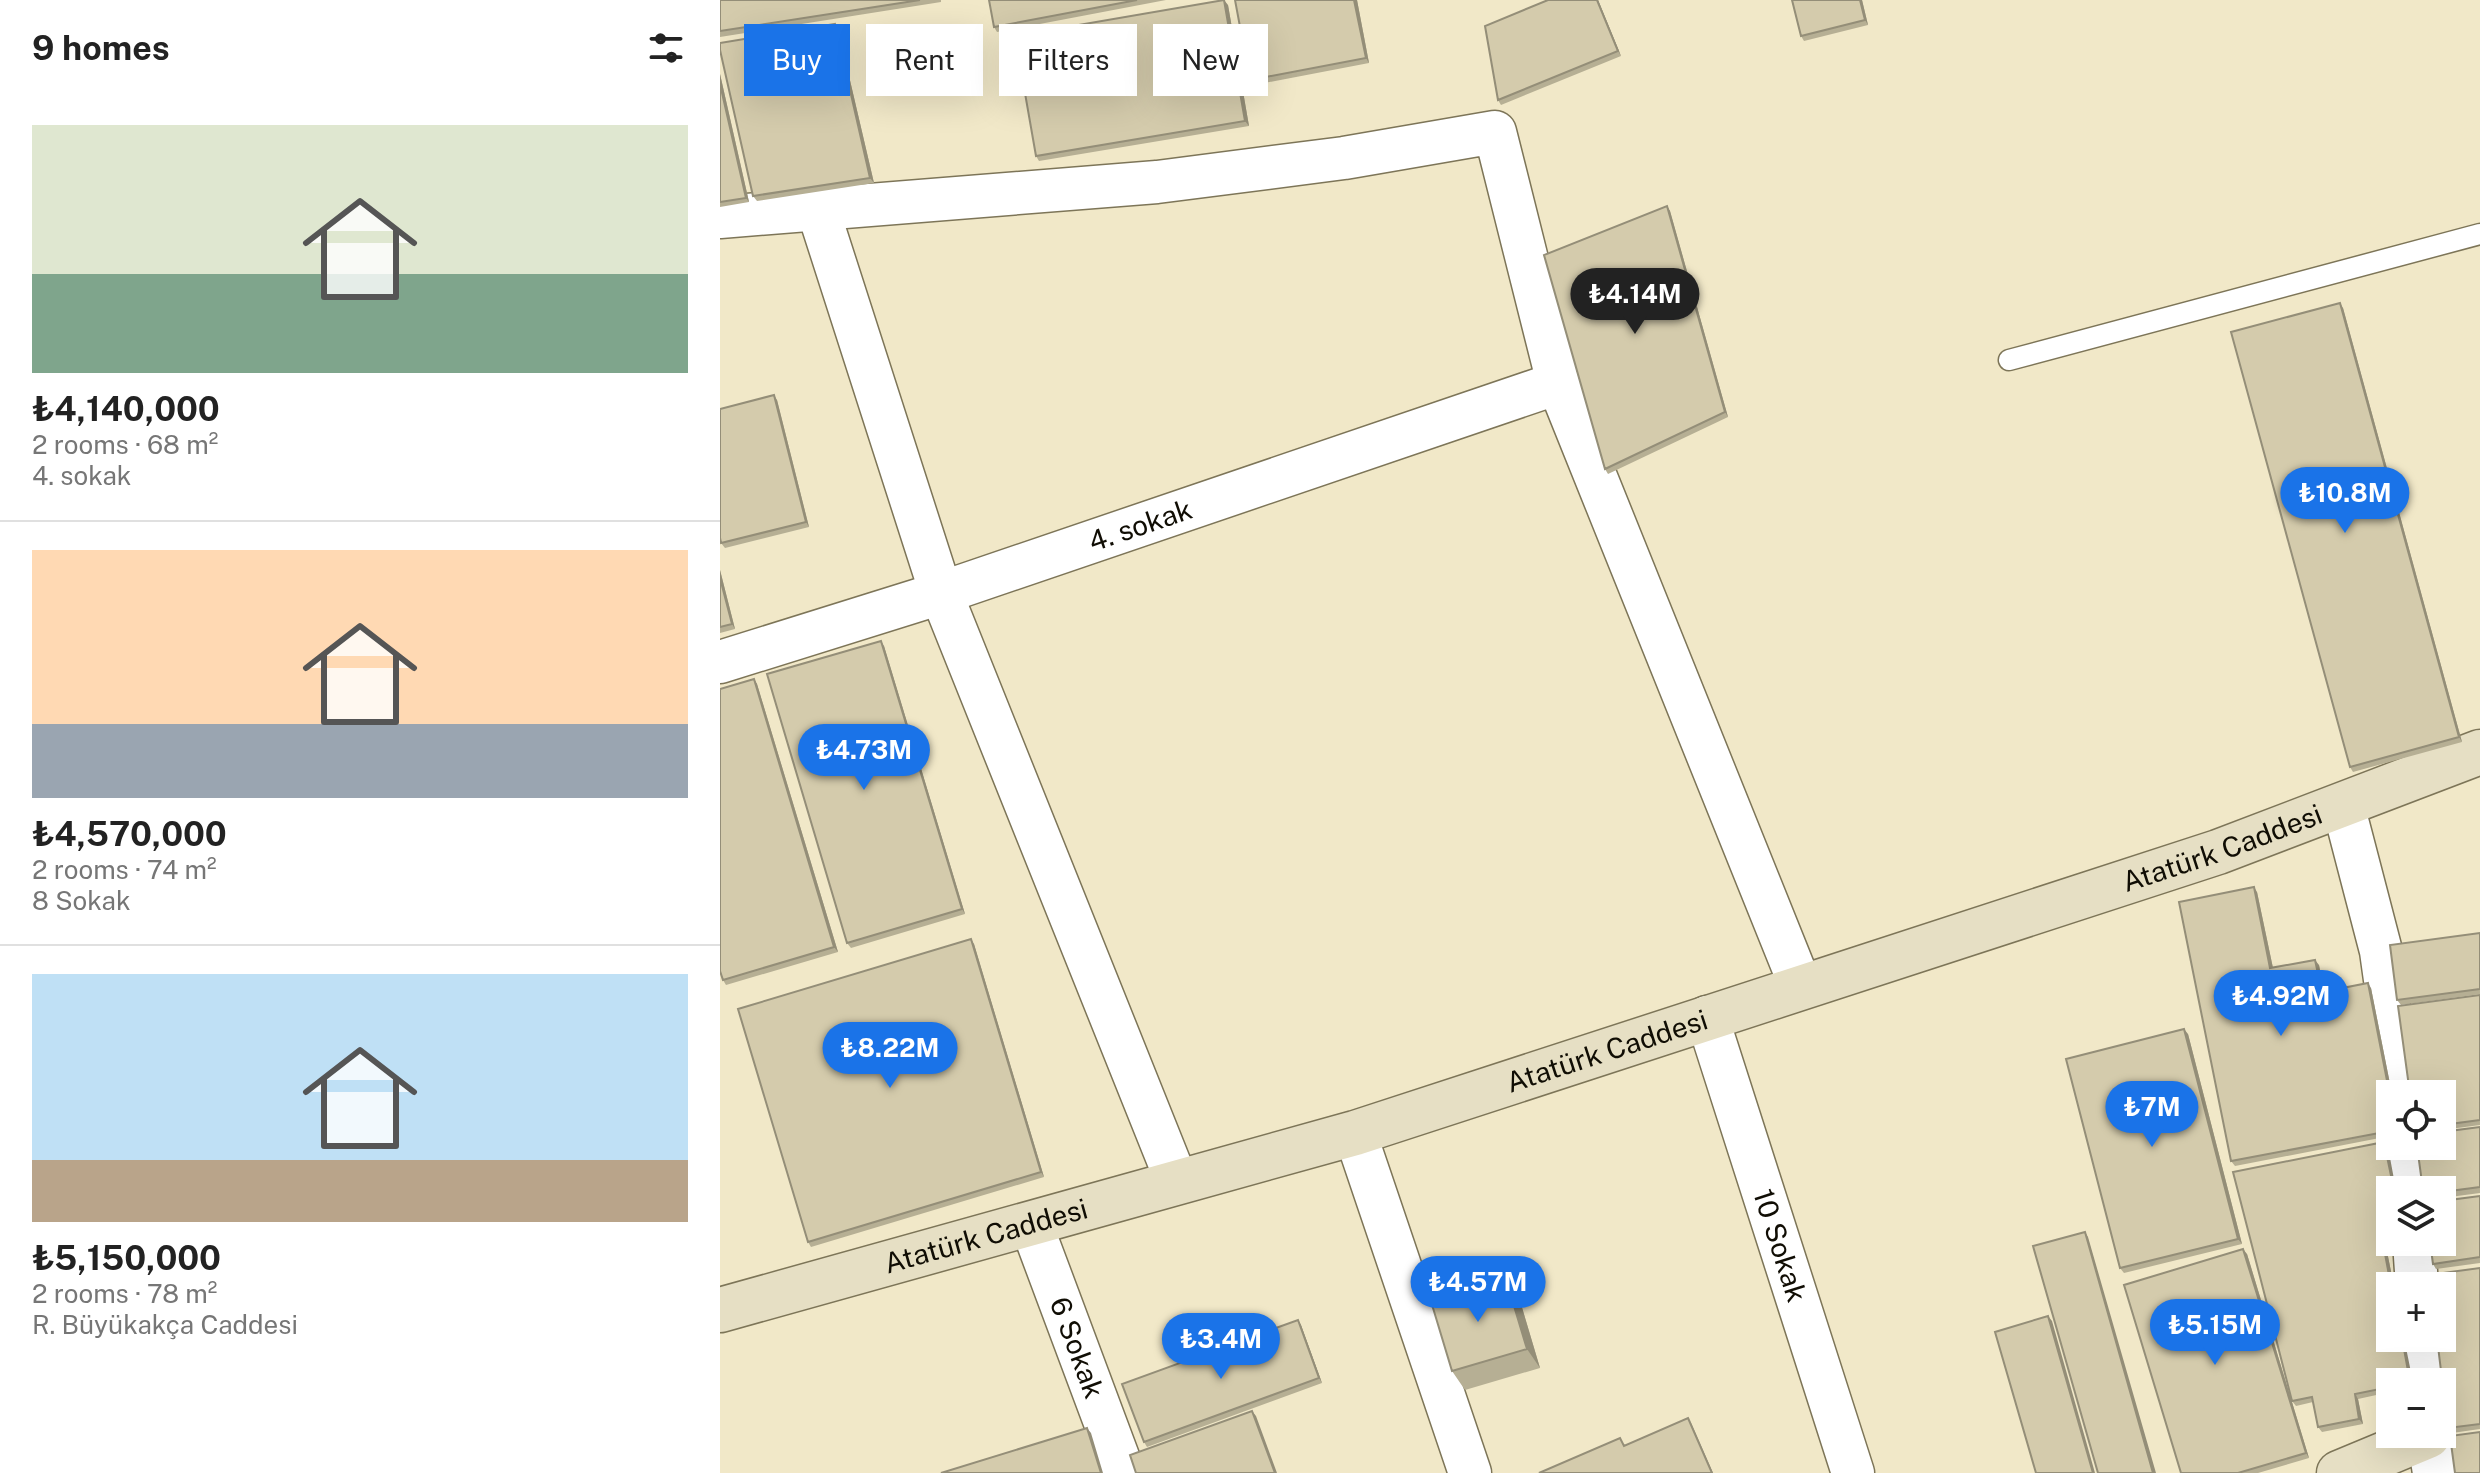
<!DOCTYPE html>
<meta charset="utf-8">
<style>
body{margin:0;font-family:"Public Sans",sans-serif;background:#f6f6f6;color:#222;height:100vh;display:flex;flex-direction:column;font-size:30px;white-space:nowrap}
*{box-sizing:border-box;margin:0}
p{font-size:26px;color:#767676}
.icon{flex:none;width:44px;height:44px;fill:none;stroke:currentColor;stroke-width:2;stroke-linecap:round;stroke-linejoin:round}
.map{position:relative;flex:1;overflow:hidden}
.sheet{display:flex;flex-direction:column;background:#fff;width:720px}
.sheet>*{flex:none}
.banner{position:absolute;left:24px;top:24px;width:760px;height:72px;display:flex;gap:16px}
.fabs{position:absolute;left:1656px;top:1080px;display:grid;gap:16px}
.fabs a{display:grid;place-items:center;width:80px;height:80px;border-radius:0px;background:#fff;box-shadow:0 8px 32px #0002;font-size:40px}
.price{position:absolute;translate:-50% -68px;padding:0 18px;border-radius:28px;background:#1a73e8;color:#fff;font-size:26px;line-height:52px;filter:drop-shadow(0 2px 4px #0008)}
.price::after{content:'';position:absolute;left:50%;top:48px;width:24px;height:18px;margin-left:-12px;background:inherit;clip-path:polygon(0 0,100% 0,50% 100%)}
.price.current{background:#222;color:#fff}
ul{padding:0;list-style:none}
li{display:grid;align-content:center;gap:16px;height:424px;padding:0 32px}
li+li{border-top:2px solid #e0e0e0}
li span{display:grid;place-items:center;height:248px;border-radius:0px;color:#555}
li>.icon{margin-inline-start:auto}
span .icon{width:144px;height:144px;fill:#fffc;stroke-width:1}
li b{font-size:34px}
h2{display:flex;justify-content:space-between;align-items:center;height:96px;padding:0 32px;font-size:34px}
.chip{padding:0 28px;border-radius:0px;background:#fff;box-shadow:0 8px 32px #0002;font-size:28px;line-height:72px}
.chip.current{background:#1a73e8;color:#fff}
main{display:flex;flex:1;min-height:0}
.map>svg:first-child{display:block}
</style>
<main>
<section class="sheet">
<h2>9 homes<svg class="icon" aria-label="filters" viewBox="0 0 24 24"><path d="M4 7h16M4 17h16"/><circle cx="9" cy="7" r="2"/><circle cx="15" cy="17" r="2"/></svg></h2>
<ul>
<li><span style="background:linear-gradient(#dfe7d0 60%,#7fa58c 0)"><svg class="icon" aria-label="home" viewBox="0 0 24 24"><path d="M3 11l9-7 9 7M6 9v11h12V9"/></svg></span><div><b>₺4,140,000</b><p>2 rooms · 68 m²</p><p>4. sokak</p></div></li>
<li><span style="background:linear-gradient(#ffd9b3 70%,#9aa5b1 0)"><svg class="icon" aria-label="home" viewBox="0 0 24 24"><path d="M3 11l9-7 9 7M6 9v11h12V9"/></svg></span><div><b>₺4,570,000</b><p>2 rooms · 74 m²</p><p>8 Sokak</p></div></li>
<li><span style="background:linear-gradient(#bfe0f5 75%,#b9a48a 0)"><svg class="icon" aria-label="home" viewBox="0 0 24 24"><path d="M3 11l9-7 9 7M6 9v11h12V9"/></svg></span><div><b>₺5,150,000</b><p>2 rooms · 78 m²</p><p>R. Büyükakça Caddesi</p></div></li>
</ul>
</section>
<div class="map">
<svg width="1760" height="1473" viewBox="0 0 1760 1473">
<rect width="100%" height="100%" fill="#f1e8c8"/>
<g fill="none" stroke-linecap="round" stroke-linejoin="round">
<g stroke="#7d7558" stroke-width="23">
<path id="lane" d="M1289,360l471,-126"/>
</g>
<g stroke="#7d7558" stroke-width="45">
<g id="street">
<path d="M97,207l124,386 236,589"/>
<path d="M0,217l437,-35 187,-24 151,-26 63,251 243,604"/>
<path id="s1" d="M0,662l221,-69 617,-210"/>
<path d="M1623,805l38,146 20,143"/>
<path id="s2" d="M987,1017l146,456"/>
<path d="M635,1133l115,340"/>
<path d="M1686,1146l4,44"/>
<path id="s3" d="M311,1224l93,249"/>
<path d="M1694,1242l3,44"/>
<path d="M1701,1338l3,44"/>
<path d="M1708,1434l6,39"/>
</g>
</g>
<g stroke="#7d7558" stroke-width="47">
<g id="secondary">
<path id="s4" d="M0,1310l635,-177 863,-281 262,-100"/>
<path d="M1619,1473l89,-37"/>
</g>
</g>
<use href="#lane" stroke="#fff" stroke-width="20"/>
<use href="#street" stroke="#fff" stroke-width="42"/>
<use href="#secondary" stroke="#e6dfc4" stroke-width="44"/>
</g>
<path fill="#b6af94" d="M0,0h221v2l-221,35z
M269,0h177l-169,32 -3,-5z
M515,0h122l12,63 -115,22 -4,-5z
M828,0h50l23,56 -120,49 -3,-5z
M1142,0l6,25 -64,16 -3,-5z
M508,5l21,121 -210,35 -3,-5z
M118,29l36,154 -117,18 -4,-5z
M0,74l29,128 -29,5z
M947,206l3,5 58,206 -120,57 -3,-5z
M1623,308l119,434 -109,30 -3,-5z
M57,400l32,127 -84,21 -4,-5z
M0,570l15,59 -15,4z
M164,646l81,268 -114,34 -4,-5z
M34,679l3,5 81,268 -112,33 -3,-5z
M1537,892l16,76 46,-3 5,27 47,-4 21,106h-2v42l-155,30 -4,-5z
M1760,933v61l-79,11 -4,-5z
M254,944l70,233 -233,70 -3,-5z
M1760,995v130l-38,5v-36z
M1468,1034l54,210 -118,29 -4,-5z
M1760,1127v66l-38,5v-8z
M1668,1147l2,83 -7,2 11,54h-4v106l-32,7 5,25 -41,8 -4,-5 -5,-25 -17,4 -4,-5z
M1760,1196v67l-44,6 -3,-5z
M1527,1254l62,204 -51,15h-77z
M1760,1268v161l-28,4 -4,-5z
M798,1294l22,74 -75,22 -13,-19z
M578,1320l3,5 21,58 -175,64 -3,-5z"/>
<path fill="#948e78" d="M504,0l4,5 21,121 -4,-5z
M634,0h3l12,63 -3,-5z
M877,0h1l23,56 -3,-5z
M1140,0h2l6,25 -3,-5z
M115,24l3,5 36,154 -4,-5z
M0,74l29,128 -3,-4 -26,-114z
M947,206l3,5 58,206 -3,-5z
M1620,303l3,5 119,434 -3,-5z
M54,395l3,5 32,127 -3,-5z
M0,570l15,59 -3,-5 -12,-46z
M161,641l3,5 81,268 -3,-5z
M34,679l3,5 81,268 -4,-5z
M1534,887l3,5 17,81 -4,-5z
M251,939l3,5 70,233 -3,-5z
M1595,960l4,5 6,32 -3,-5z
M1648,983l3,5 21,106h-2z
M1464,1029l4,5 54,210 -4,-5z
M1664,1142l4,5 8,43h-2z
M1660,1227l3,5 11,54h-3z
M1365,1232l3,5 68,236h-3z
M1523,1249l4,5 62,204 -3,-5z
M785,1276l13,18 22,74 -13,-19z
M1328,1316l4,5 43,152h-2z
M578,1320l3,5 21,58 -3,-5z
M1682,1338h2l9,44h-3z
M1635,1394l3,5 5,25 -4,-5z
M532,1411l4,5 21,57h-2z
M968,1418l3,5 22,50h-1z
M367,1428l4,5 12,40h-2z"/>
<path fill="#d4cbac" stroke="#948e78" stroke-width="2" d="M0,0h200l-200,31z
M269,0h148l-143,27z
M504,0l21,121 -209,35 -21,-120z
M515,0h119l12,58 -116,22z
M828,0h49l21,51 -120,49 -13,-74z
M1072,0h68l5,20 -64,16z
M115,24l35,154 -117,18 -33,-146v-7z
M0,84l26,114 -26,4z
M947,206l58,206 -120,57 -61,-214z
M1620,303l119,434 -109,30 -119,-435z
M54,395l32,127 -85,21 -1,-5v-129z
M0,578l12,46 -12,3z
M161,641l81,268 -115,34 -80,-269z
M34,679l80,268 -111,33 -3,-9v-282z
M1534,887l16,81 45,-8 7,32 46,-9 22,113v35l-159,30 -52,-259z
M1760,933v56l-83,11 -7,-55z
M251,939l70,233 -233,70 -70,-233z
M1760,995v125l-38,5v-31h-32l-12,-88z
M1464,1029l54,210 -118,29 -54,-209z
M1760,1127v60l-38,5v-2h-19l-6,-44h25v-14z
M1664,1142l10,48h-4v35l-10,2 11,59h-1v52h12l8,44h-20v5l-35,7 4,25 -41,8 -6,-30 -20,4 -59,-229z
M1760,1196v61l-47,7 -3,-22h12v-41z
M1365,1232l68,241h-55l-65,-227z
M1523,1249l63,204 -68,20h-57l-57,-188z
M1760,1268v156l-32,4 -11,-90h5v-52h-12l-2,-11z
M785,1276l22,73 -75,22 -22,-73z
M1328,1316l45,157h-57l-41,-141z
M578,1320l21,58 -175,64 -22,-58z
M532,1411l23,62h-139l-6,-18z
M968,1418l24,55h-173l81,-35 4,8z
M367,1428l14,45h-160z
M1760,1432v41h-25l-5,-37z"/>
<g text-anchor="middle" stroke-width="6" stroke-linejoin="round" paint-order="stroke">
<g font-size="28" fill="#100d04" stroke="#fef5d5">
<text dy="10" stroke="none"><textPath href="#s1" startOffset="442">4. sokak</textPath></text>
<text dy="10" stroke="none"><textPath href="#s4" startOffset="1572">Atatürk Caddesi</textPath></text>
<text dy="10" stroke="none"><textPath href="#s4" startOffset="924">Atatürk Caddesi</textPath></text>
<text dy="10" stroke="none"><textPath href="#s4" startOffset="276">Atatürk Caddesi</textPath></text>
<text dy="10" stroke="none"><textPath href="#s2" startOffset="240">10 Sokak</textPath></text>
<text dy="10" stroke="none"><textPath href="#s3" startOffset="132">6 Sokak</textPath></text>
</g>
</g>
</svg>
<div class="fabs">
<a><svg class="icon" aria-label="locate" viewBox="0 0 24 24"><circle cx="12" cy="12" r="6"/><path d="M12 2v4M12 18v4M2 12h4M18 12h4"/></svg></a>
<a><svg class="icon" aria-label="layers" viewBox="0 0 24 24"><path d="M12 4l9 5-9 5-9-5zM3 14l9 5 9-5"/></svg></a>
<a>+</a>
<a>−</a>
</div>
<b class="price current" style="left:915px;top:336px">₺4.14M</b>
<b class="price" style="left:1625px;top:535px">₺10.8M</b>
<b class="price" style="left:144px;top:792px">₺4.73M</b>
<b class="price" style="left:1561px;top:1038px">₺4.92M</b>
<b class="price" style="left:170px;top:1090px">₺8.22M</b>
<b class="price" style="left:1432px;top:1149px">₺7M</b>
<b class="price" style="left:758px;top:1324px">₺4.57M</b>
<b class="price" style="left:1495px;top:1367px">₺5.15M</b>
<b class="price" style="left:501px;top:1381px">₺3.4M</b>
<div class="banner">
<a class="chip current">Buy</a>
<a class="chip">Rent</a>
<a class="chip">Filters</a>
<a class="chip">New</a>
</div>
</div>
</main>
